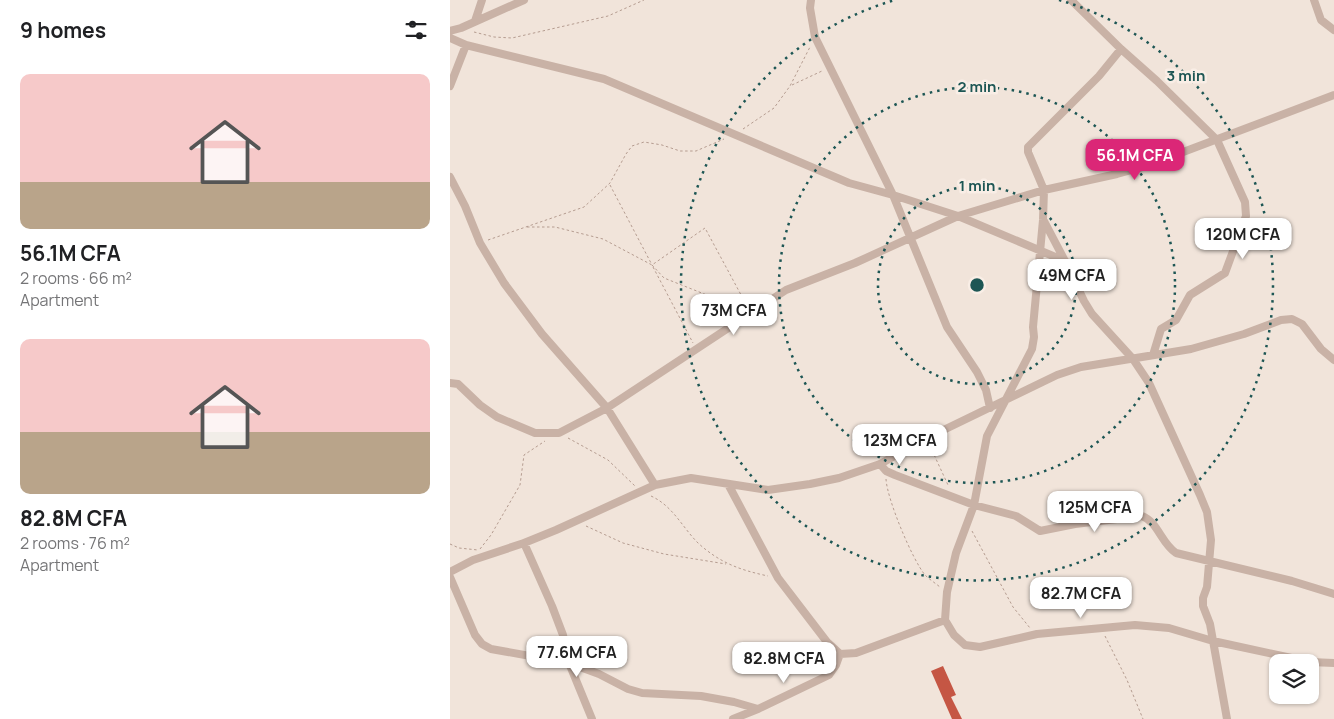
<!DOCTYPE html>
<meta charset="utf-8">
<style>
body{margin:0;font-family:Manrope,sans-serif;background:#f2f2f2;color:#202124;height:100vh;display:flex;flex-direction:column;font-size:19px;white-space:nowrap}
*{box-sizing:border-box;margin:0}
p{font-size:16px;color:#757577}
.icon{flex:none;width:28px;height:28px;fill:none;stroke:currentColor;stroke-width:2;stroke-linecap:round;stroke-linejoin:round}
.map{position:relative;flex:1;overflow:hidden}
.panel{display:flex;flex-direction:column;background:#fff;width:450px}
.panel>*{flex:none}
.fabs{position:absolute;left:819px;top:654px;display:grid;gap:10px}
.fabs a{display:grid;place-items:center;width:50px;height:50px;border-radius:10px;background:#fff;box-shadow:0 1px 4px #0004;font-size:25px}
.price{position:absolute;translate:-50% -42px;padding:0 11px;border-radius:10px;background:#fff;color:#222;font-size:16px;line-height:32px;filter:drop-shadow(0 1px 2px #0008)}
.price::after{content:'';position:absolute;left:50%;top:30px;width:15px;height:11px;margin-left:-8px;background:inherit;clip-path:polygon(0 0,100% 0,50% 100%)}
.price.active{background:#db2777;color:#fff}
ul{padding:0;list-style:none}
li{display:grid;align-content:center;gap:10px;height:265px;padding:0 20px}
li span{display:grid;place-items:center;height:155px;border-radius:10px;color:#555}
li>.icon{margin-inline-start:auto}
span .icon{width:90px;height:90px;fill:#fffc;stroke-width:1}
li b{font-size:21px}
h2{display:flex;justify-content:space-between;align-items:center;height:60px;padding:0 20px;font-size:21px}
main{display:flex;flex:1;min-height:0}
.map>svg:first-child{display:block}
</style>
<main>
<section class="panel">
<h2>9 homes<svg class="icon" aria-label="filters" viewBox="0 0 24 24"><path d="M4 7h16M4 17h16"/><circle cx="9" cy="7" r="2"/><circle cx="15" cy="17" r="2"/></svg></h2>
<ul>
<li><span style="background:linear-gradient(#f6c9c9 70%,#b9a48a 0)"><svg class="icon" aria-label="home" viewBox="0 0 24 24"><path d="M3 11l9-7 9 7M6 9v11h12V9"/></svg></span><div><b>56.1M CFA</b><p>2 rooms · 66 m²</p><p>Apartment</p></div></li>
<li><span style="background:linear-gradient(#f6c9c9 60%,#b9a48a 0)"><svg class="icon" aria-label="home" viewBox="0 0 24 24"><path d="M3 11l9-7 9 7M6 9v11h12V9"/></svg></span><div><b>82.8M CFA</b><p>2 rooms · 76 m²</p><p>Apartment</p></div></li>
</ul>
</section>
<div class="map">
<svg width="884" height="719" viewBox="0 0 884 719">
<rect width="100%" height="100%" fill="#f1e4da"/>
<path fill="#c55644" d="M493,666l13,29 -5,2 11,22h-10l-21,-48z"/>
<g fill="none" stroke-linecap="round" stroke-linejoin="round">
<path stroke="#b59c90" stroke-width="1" stroke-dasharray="2.5 2.5" stroke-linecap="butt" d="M24,32l20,5 18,1 96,-22 36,-16
M342,85l30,-14
M293,129l31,-21 16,-22 20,-39
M160,185l41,78
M77,227h28l48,12 49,26 53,-37 42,78
M38,240l96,-33 26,-24 16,-29 6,-8 12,-4 18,3 18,6h16l28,-12
M202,265l12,13 78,31
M203,267l40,76
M118,438l40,22 27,26
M480,446l18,39
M436,479c1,20 26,80 39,96 4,4 10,8 15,12
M201,496c22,10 31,31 47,47 22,20 42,27 70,33
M136,526l37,17 41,11 62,10
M522,531l41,76 17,21
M0,544l9,4 19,2
M30,549l11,-14 29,-50 4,-30 21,-14
M655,636l22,44 16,39"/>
<path stroke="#c9b2a6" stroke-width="8" d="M361,0l-1,8 5,29 78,158 54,132 30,45 9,18 4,18
M621,0l50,49 36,32 60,59 28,62 1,14 -21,57 -35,22 -14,25 -15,9 -8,26
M864,0l7,20 13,10
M25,21l7,-21
M0,31l11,-3 63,-28
M0,38l16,7 138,34 245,104 44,12 65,21 107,45
M671,49l-22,27 -71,71v5l16,38 -1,30 -10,107 1,10 -2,12 -45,87 -13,69 -18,48 -9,39 -2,28 9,15 11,10 15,2 57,-13 98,-9 34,3 44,13 97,21 24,1
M0,86l16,-41
M0,177l15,29 15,37 24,40 38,51 65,74 48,77
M594,221l21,40 19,40 8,13 41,45 16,24 51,112 7,17 4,28 -4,47 -4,11v8l7,18 17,95
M0,383l8,1 22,21 17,12 38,16h24l48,-25 179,-118 69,-27 103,-47 86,-26 73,-16 29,-8 188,-71
M430,464l6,7 9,4 79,30 42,11 24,15 35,-7 67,-8c16,6 19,27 34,37l116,28 42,13
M278,484l50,94 49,64 13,12 16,-1 89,-33
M74,543l28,63 11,29 6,28 23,56
M0,572l23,-12 51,-17 32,-13 99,-45 36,-7 77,12 42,-6 29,-6 41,-14 47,-26 130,-63 24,-8 110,-18 53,-15 37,-14 11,-1 10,5 19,25 13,11
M0,577l25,58 7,9 9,5 78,14 30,11 29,15 14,4 59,3 33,6 24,7
M283,719l25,-10 71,-34 7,-10 4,-11"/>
</g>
<g fill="none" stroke="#1d5654" stroke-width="2.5" stroke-dasharray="2.5 5">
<circle cx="527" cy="285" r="99"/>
<circle cx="527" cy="285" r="198"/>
<path d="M609 0A296 296 0 1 1 445 0"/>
</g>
<circle cx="527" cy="285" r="8" fill="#1d5654" stroke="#f9eee6" stroke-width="2.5"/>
<g font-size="15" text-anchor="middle" font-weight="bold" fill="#1d5654" stroke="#f9eee6" stroke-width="5" stroke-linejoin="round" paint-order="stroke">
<text x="736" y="81">3 min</text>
<text x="527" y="92">2 min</text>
<text x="527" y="191">1 min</text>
</g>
</svg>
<div class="fabs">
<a><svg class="icon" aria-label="layers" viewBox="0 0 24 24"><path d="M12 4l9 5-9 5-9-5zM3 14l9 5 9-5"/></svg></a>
</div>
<b class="price active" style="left:685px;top:181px">56.1M CFA</b>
<b class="price" style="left:793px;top:260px">120M CFA</b>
<b class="price" style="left:622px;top:301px">49M CFA</b>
<b class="price" style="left:284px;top:336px">73M CFA</b>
<b class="price" style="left:450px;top:466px">123M CFA</b>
<b class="price" style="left:645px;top:533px">125M CFA</b>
<b class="price" style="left:631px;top:619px">82.7M CFA</b>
<b class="price" style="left:127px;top:678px">77.6M CFA</b>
<b class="price" style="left:334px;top:684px">82.8M CFA</b>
</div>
</main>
